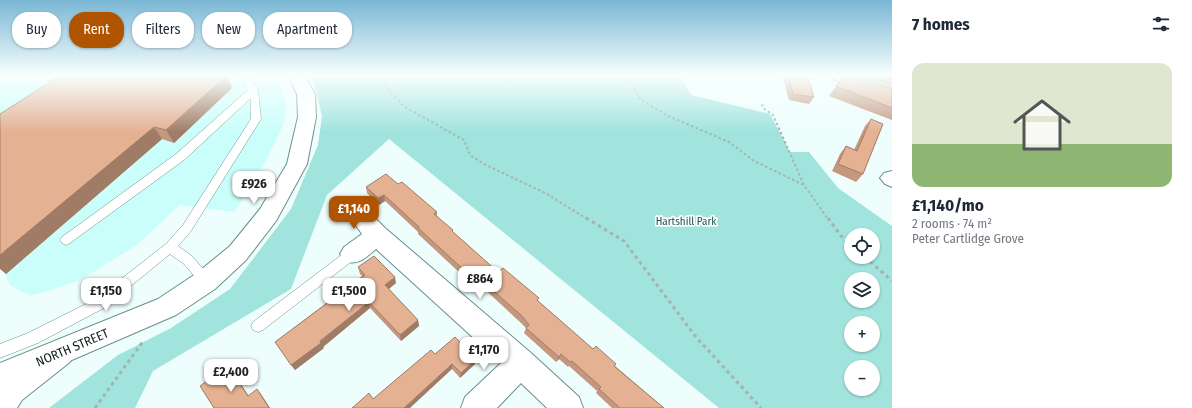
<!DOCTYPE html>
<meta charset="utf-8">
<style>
body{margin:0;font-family:"Fira Sans Condensed",sans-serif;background:#f2f2f3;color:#1f2937;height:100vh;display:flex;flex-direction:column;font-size:15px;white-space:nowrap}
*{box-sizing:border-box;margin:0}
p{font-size:13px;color:#747a83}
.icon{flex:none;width:22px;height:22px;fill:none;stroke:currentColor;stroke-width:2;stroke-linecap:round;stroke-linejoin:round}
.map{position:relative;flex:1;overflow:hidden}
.panel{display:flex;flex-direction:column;background:#fff;width:300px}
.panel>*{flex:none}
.banner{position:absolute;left:12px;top:12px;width:380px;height:36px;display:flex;gap:8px}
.tools{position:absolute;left:844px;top:228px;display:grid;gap:8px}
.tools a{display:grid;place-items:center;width:36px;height:36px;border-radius:50%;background:#fff;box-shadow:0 1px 3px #0004;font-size:20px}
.price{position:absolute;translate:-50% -34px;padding:0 9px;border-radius:8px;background:#fff;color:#222;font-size:13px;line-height:26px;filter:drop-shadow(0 1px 2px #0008)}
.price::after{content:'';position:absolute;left:50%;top:24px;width:12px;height:9px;margin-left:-6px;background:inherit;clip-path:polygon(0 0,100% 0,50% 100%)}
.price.current{background:#b15400;color:#fff}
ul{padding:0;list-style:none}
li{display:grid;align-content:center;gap:8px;height:212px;padding:0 20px}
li+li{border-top:1px solid #e0e1e3}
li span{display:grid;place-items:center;height:124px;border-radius:12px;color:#555}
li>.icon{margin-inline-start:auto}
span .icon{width:72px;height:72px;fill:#fffc;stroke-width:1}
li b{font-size:17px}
h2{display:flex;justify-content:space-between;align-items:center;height:48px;padding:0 20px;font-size:17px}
.chip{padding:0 14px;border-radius:16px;background:#fff;box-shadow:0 1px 3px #0004;font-size:14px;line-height:36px}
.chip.current{background:#b15400;color:#fff}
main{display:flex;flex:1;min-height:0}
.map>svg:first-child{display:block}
</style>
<main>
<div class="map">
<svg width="892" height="408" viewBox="0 0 892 408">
<rect width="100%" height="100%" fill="#eefefd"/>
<path fill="#cafefa" d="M0,75h275l3,2 8,27 -2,19 -17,36 -32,53 -55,-7 -43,40 -58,36 -49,15 -20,-11 -10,-23z"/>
<path fill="#a1e3dd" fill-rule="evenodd" d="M312,75h368l11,20 79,19 20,38h19l29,36 54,38v182h-173l-330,-269 -62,56 -36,94 -138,82 -18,37h-86l69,-53 53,-27 59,-39 61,-80 27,-64 4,-29zM851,235h22v22h-22zM851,279h22v22h-22zM851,323h22v22h-22zM851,367h22v22h-22z"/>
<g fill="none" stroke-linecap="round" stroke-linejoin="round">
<g stroke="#688f8b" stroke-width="1">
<path id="service" d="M241,75h8l9,15 3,29 -70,112 -13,15 14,10 18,21 2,4 -2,4 -4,1 -4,-1 -18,-21 -14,-10 -66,54 -66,35 -38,15v-14l28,-11 66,-33 72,-56 17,-19 68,-106v-21l-67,62 -114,83 -4,2 -4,-2 -2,-3 2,-3 114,-83 72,-64z
M352,249l4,1 2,4 -2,4 -93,72 -5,2 -5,-2 -2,-4 2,-4 95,-72z"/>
</g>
<g stroke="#688f8b" stroke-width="2">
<path id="minor" d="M831,75h23l38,13v12l-59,-21z
M892,171v16l-7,-3 -5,-6 4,-5z
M363,211l8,3 14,14 146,125 48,44 4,11h-36l-26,-25 -24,25h-36l4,-11 36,-34 -125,-114c-11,9 -17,17 -32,12l-4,-7 4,-7 18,-13 -10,-14 3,-6z"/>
</g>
<g stroke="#688f8b" stroke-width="2">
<path id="tertiary" d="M288,75h16l11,19 1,23 -9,47 -31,57 -30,39 -31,29 -39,26 -176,76v-28l158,-64 39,-26 33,-27 30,-37 27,-45 11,-47 -1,-23z"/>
</g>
<g stroke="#688f8b" stroke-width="2">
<path id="secondary" d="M60,340l10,4 4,9 -4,9 -48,38 -5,8h-17v-26l2,-2 48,-36z"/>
</g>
<path stroke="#a4b4b3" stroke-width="2" stroke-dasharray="2.5 2.5" stroke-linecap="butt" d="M386,75v13l19,19 59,33 6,15 14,9 63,30 40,25
M627,75l13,24 26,16 63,27 25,19 50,24
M762,104l1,4 10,7 31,70 24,34"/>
<path stroke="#a4b4b3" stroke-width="3" stroke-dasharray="3.5 3.5" stroke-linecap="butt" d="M586,218l38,23 72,96 65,71
M828,218l13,18 10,8
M865,257l27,24
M95,408l49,-68"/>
<use href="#service" fill="#fff" fill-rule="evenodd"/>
<use href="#minor" fill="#fff" fill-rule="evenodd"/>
<use href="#tertiary" fill="#fff" fill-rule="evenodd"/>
<use href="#secondary" fill="#fff" fill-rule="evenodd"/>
</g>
<path fill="#c4987e" d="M61,75h166l5,13 -58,55 -12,-4 -156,135z
M782,75h25l7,22 -5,7 -20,-4z
M844,75l48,14v31l-63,-24z
M858,75h34v11z
M871,119l-8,55 -7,8 -24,-11 8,-17 6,-8 8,4 11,-24z
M398,184l39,28v4l16,16 45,40 40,30 55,47 22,17 49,42h-52l-16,-15 1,-2 -28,-25 -1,1 -9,-8 -3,3 -32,-29 2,-5 -5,-5 -41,-38 -4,3 -58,-54v-2l-33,-31 -6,4 -12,-12 -1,-6z
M358,267l38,16 -7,6 29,31 1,6 -18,15 -31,-33 -47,39 1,1 -29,22 -20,-28 87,-66 -2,-2z
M435,354l41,5 -1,5 -15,14 -8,-9z"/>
<path fill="#a07c67" d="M227,75l5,13 -58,55 -8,-13z
M154,127l8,12 -156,135 -6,-5v-14z
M384,195l1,6 -6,4 -1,-7z
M395,277l1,6 -10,8 -1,-6z
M480,279v6l-4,3 1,-6z
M369,302l1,6 -47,39 1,1 -29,22 -4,-5z
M418,320l1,6 -18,15 -1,-6z
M561,354l-2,5 -3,3 3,-5z
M476,359l-1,5 -15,14 1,-5z
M452,364v5l-42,39h-6z
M228,366l5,6 19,29 -4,-5z
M257,389l4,5 9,14h-1z"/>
<path fill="#e4b193" stroke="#a07c67" d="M61,75h166l-61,55 -12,-3 -154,128v-141z
M788,75h19l7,22 -21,-3z
M844,75h5l43,14v19l-56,-22z
M871,119l12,5 -20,50 -25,-10 8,-18 11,5z
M386,174l12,10 4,-2 35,30 -3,2 19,16 -1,1 46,41 5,-4 36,30 -2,2 56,49 3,-3 20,18 -2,2 50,42h-44l-21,-19 2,-2 -29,-26 -2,1 -9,-8 -2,3 -33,-29 3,-3 -6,-8 -43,-38 -3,3 -59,-54 1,-1 -35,-32 -6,3 -12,-11z
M374,256l21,21 -10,8 33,35 -18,15 -31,-33 -49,39 1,2 -30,22 -16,-23 90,-67 -7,-8z
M455,337l21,22 -15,14 -9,-9 -48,44h-52l17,-15 4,6 58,-49 4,4z
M228,366l20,30 9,-7 12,19h-55l-14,-22z"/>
<linearGradient id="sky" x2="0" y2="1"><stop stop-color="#79b6d4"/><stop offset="0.57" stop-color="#f7fffe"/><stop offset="1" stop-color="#f7fffe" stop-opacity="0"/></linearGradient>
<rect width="892" height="132" fill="url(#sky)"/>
<g text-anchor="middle" stroke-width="3.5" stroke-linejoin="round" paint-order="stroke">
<g font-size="11" fill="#195653" stroke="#fff">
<text x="686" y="225">Hartshill Park</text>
</g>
<g font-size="13" fill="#0d1c1b" stroke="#fff">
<text transform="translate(72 347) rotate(-23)" y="5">NORTH STREET</text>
</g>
</g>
</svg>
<div class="tools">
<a><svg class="icon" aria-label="locate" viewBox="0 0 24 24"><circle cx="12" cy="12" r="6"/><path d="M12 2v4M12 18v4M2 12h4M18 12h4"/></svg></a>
<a><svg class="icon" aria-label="layers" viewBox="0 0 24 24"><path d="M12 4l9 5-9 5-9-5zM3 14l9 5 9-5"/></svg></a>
<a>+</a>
<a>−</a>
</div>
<b class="price" style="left:254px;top:205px">£926</b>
<b class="price current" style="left:354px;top:230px">£1,140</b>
<b class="price" style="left:480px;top:300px">£864</b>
<b class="price" style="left:106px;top:312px">£1,150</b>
<b class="price" style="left:349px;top:312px">£1,500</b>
<b class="price" style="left:484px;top:371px">£1,170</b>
<b class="price" style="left:231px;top:393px">£2,400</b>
<div class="banner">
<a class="chip">Buy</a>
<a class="chip current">Rent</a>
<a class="chip">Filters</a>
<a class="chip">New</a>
<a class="chip">Apartment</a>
</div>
</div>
<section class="panel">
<h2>7 homes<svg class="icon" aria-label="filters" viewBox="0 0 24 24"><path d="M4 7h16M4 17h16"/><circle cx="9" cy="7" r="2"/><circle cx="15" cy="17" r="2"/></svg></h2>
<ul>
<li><span style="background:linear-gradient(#dfe7d0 65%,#8fb573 0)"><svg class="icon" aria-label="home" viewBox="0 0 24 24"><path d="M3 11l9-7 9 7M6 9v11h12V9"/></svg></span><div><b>£1,140/mo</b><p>2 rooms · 74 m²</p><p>Peter Cartlidge Grove</p></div></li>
</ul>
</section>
</main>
